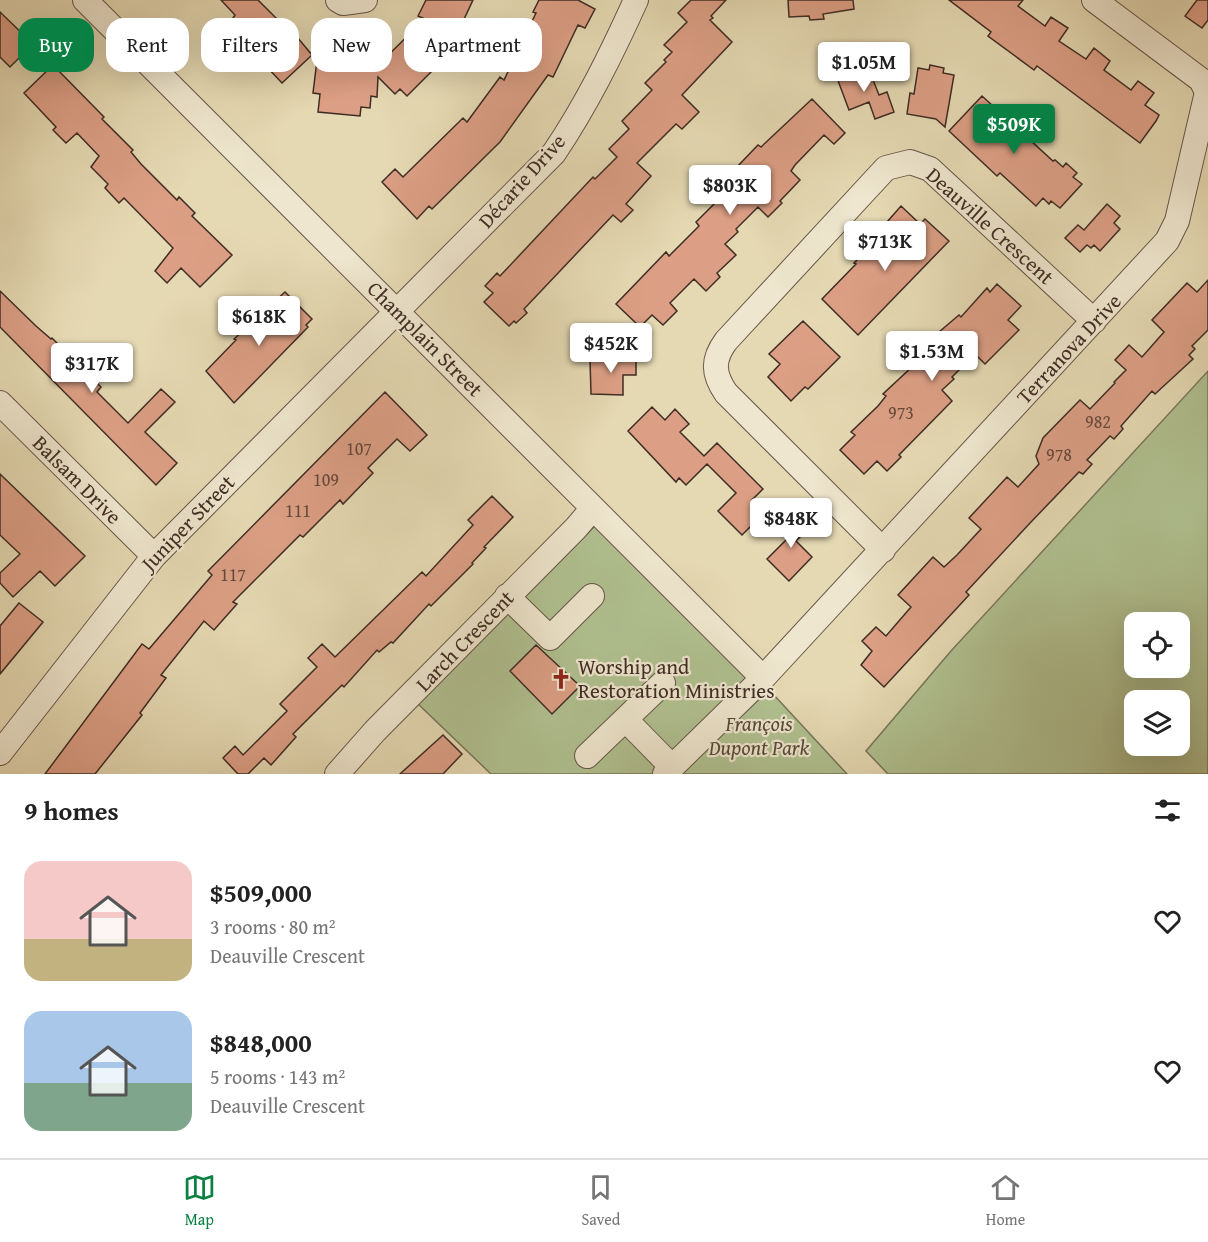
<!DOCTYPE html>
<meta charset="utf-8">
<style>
body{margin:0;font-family:"Gentium Book Plus",serif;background:#f2f2f2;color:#222;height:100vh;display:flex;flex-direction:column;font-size:22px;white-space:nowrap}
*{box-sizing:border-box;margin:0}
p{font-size:20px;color:#767676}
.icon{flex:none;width:33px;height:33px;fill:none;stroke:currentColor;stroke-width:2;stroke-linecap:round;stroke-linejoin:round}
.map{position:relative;height:774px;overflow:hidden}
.details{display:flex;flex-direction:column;background:#fff;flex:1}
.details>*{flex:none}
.hud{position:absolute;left:18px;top:18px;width:600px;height:54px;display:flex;gap:12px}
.fabs{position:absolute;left:1124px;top:612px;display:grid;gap:12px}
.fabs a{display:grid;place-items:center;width:66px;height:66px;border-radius:12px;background:#fff;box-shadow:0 6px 24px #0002;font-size:30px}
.price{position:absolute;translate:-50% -51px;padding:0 14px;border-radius:6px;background:#fff;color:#222;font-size:20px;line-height:39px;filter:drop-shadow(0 2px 3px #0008)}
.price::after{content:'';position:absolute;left:50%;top:36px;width:18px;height:14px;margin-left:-9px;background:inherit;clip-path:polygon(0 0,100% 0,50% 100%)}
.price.on{background:#0b8043;color:#fff}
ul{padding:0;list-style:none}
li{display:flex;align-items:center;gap:18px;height:150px;padding:0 24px}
li span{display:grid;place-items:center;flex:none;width:168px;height:120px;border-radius:18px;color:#555}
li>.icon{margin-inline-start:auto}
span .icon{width:72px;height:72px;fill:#fffc;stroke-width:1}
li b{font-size:26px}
h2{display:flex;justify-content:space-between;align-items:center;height:72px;padding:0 24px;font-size:26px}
.chip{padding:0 21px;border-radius:18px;background:#fff;box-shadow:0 6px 24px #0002;font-size:21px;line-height:54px}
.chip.on{background:#0b8043;color:#fff}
.menu{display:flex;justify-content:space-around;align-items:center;height:84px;border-top:2px solid #e0e0e0;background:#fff;font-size:16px;color:#767676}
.menu a{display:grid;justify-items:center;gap:3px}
.menu .on{color:#0b8043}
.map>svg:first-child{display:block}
</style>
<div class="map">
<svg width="1208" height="774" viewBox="0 0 1208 774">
<rect width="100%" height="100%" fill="#e5d9b3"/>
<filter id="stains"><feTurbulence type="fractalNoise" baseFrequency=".00333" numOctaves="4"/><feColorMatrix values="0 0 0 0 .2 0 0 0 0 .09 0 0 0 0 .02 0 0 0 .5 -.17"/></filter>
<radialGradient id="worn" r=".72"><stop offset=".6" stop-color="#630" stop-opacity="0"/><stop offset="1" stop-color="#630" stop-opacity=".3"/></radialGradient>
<path fill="#b0c090" stroke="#78765a" stroke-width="1.5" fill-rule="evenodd" d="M1208,371v403h-320l-22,-23 85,-100zM1179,622v46h-45v-46zM1134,700h45v46h-45z
M598,523l157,152 -91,99h-173l-75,-72z
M761,681l86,93h-177z"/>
<path fill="#dc9f85" stroke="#3f2c24" stroke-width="1.5" d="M221,0h37l28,28 2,-2 24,29 -30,28 -36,-38 -2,-3 6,-6 -17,-18 2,-3z
M426,0h47l-14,30 -7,-4 -13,24 7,7 -39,39 -7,-7 -5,5 -17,-17 -1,20 -6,-1 -1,12 -9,-1 -1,9 -42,-4 2,-18 -7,-1 4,-33 59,7 49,-48 -7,-3z
M539,0h39l17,9 -10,19 -7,-3 -25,52 -5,-2 -48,67 -68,67 -3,-3 -12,13 -35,-37 13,-13 8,8 60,-59 4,4 33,-45 4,3 32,-67 -3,-1z
M691,0h35l-15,16 2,2 -3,2 22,22 -50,53 17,17 -17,17 -6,-5 -39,39 14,13 -25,28 7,6 -12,12 -8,-7 -89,94 3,4 -11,10 -2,-2 -5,5 -25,-24 9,-9 -8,-7 12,-13 3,3 93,-99 2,2 22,-22 -8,-8 20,-20 -7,-8 30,-31 -7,-7 21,-21 -2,-2 8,-8 -8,-7 23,-23 -9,-9z
M788,0h65l1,9 -31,5 1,5 -14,1 -1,-4 -20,1z
M949,0h74l-5,6 27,20 6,-9 17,11 -9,13 27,18 8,-11 16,13 -6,9 27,20 7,-9 16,12 -9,12 14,10 -3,6 -16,22 -103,-77 -3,4 -46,-34 3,-4z
M1197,0h11v20l-6,8 -17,-12z
M0,12l33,32 -23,23 -10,-10z
M53,65l51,52 -2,2 31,31 -2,2 10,12 36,36 2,-3 16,16 -3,3 40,39 -32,32 -19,-19 -14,15 -12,-12 18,-23 -49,-50 -5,5 -14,-15 3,-4 -17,-17 8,-11 -22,-23 -11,10 -13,-13 3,-3 -32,-34z
M930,65l14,3 -1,5 11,2 -9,52 -9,-8 -29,-5 3,-21 4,1 4,-26 11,2z
M868,67l11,28 8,-3 7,20 -19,7 -6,-17 -20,8 -12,-32z
M982,96l71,65 2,-1 8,7 3,-4 11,10 -4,4 9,7 -22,24 -9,-7 -2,3 -6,-6 -7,8 -36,-33 -3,3 -48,-45z
M812,99l33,34 -11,11 -10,-9 -29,30 -4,6 9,9 -20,21 2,2 -14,14 -10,-10 -22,22 2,3 -13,12 11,11 -19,18 3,4 -14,14 -12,-12 -24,24 7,8 -14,14 -11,-10 -12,12 -24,-23 50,-52 3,4 30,-30 -3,-4 40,-40 -4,-4 9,-8 -4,-3 21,-22 3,2z
M1107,204l13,12 -6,7 6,6 -20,22 -6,-6 -3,3 -4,-3 -7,7 -15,-14 13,-13 6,5z
M901,206l19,18 5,-5 24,22 -91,94 -36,-36 34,-35 -2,-1 15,-15 13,13 22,-24 -17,-15z
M1208,280v50l-16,16 3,3 -6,6 4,4 -38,35 -3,-3 -31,35 2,3 -9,10 -4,-3 -23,24 5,4 -9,10 -4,-2 -48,50 -65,70 3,3 -85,92 -23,-22 11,-14 -10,-10 14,-14 10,9 25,-29 -13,-12 35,-38 11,10 13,-12 24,-26 -12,-11 38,-41 11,10 21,-23 -3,-8 7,-18 37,-38 10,9 25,-26 -1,-1 12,-12 -11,-10 14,-15 13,12 22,-25 -12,-12 35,-37 10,9z
M997,284l24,22 -13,14 11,10 -34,34 -10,-10 -23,23 2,2 -12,11 10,11 -53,54 2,2 -14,14 -10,-10 -13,13 -24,-24 15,-15 -4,-3 27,-26 8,-10 -3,-2 30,-28 3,2 24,-23 -8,-7 27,-23 2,2 26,-29 3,4z
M0,291l36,35 15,13 1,-1 49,49 -4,5 31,31 33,-34 14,13 -30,30 32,31 -21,22 -156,-158z
M285,292l27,27 -6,6 2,2 -74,76 -28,-32 30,-31 -2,-1z
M803,321l37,36 -32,32 -3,-2 -14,14 -23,-24 12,-13 -11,-10z
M636,355v20h-13v20l-32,-1 -1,-34 26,-1v-3z
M385,392l42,43 -17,16 -13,-12 -29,29 5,5 -30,31 -3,-4 -37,37 -3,-2 -67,67 4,2 -23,26 -10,-9 -43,54 5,3 -26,35 2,2 -47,59h-50l97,-130 7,5 63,-74 -4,-4z
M652,407l13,13 10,-11 14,15 -9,8 24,24 13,-13 46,46 -11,11 13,12 -23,23 -24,-24 18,-18 -29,-29 -21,21 -7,-7 -3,4 -48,-51z
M0,474l85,82 -30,30 -15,-15 -27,26 -13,-14v-10l20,-19 -20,-19z
M492,496l21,21 -29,30 2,1 -14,15 1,1 -42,42 -2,-2 -36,39 -2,-1 -12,10 -2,-2 -33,37 -2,-2 -49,49 3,3 -25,28 -7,-7 -16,16h-10l-15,-16 12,-12 8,9 44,-44 -7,-7 37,-37 -9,-9 14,-14 13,13 87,-85 4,4 47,-51 -5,-5z
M794,514l15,14 -13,13 16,16 -23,24 -22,-22 21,-21 -9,-9z
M19,603l24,19 -43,52v-48z
M536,645l44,41 -28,28 -42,-43z
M443,735l19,19 -19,20h-43z"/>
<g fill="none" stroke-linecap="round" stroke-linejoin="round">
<g stroke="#685748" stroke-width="26">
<path id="minor" d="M85,0l678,678
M338,0l5,3 22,-3
M0,403l154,153
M883,550l-157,-157c-13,-19 -14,-33 0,-52l160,-173 24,-6 20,7 164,152
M507,596l43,42 42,-42
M626,720l46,47
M0,753l154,-197 400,-403c33,-49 58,-100 82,-153
M587,756l76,-73
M337,774l38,-43 201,-203 17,-20
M665,774l98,-96 404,-437 10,-20 30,-129 -6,-12 -107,-80"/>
</g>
<use href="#minor" stroke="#eee6ce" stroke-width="24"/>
</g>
<defs>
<g id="church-bare" transform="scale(1.62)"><path d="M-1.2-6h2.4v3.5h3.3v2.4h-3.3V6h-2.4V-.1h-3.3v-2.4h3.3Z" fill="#8f2418" stroke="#eee6ce" stroke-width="2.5" paint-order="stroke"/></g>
</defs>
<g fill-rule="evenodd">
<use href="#church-bare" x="561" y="679"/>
</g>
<g text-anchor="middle" stroke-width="4.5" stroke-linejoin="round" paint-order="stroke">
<g font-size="18" fill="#66493c">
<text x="901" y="419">973</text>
<text x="1098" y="428">982</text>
<text x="359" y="455">107</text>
<text x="1059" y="461">978</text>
<text x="326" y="486">109</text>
<text x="298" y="517">111</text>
<text x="233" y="581">117</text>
</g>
<g font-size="21" fill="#3f2c24" stroke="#eee6ce">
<text transform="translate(522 181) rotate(-48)" y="7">Décarie Drive</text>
<text transform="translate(990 226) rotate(42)" y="7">Deauville Crescent</text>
<text transform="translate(425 339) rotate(45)" y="7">Champlain Street</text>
<text transform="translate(1069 349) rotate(-47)" y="7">Terranova Drive</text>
<text transform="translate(77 480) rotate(45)" y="7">Balsam Drive</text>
<text transform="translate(188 523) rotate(-46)" y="7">Juniper Street</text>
<text transform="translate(465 641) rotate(-46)" y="7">Larch Crescent</text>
</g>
<g font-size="21" fill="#3f2c24" stroke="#eee6ce" text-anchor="start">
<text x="578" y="674">Worship and<tspan x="578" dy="24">Restoration Ministries</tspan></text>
</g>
<g font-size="21" font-style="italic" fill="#564a3a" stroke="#eee6ce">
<text x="759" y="731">François<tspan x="759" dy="24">Dupont Park</tspan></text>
</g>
</g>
<rect width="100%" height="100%" filter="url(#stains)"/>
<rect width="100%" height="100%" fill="url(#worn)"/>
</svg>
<div class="fabs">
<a><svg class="icon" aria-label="locate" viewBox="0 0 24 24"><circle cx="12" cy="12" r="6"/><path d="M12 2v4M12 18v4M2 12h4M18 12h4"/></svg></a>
<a><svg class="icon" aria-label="layers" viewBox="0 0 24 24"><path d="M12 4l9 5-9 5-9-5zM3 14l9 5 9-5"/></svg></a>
</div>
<b class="price" style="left:864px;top:93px">$1.05M</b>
<b class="price on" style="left:1014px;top:155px">$509K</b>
<b class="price" style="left:730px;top:216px">$803K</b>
<b class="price" style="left:885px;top:272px">$713K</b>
<b class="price" style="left:259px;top:347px">$618K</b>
<b class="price" style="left:611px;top:374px">$452K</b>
<b class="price" style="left:932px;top:382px">$1.53M</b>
<b class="price" style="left:92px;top:394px">$317K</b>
<b class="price" style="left:791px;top:549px">$848K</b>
<div class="hud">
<a class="chip on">Buy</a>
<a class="chip">Rent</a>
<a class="chip">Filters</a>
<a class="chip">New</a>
<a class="chip">Apartment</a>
</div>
</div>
<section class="details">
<h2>9 homes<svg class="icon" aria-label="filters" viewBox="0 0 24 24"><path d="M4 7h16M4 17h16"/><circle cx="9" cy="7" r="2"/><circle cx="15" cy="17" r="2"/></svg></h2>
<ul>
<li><span style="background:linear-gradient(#f6c9c9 65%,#c2b280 0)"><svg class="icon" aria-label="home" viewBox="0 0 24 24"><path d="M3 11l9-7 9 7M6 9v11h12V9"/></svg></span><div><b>$509,000</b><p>3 rooms · 80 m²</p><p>Deauville Crescent</p></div><svg class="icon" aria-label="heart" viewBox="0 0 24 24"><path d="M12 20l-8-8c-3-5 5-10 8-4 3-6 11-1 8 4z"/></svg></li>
<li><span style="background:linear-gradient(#a9c7e8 60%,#7fa58c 0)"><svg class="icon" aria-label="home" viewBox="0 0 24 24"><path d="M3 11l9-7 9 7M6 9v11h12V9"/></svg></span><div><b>$848,000</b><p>5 rooms · 143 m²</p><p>Deauville Crescent</p></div><svg class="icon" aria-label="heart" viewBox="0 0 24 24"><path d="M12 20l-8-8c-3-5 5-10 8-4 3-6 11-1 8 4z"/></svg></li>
</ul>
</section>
<nav class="menu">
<a class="on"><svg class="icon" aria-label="map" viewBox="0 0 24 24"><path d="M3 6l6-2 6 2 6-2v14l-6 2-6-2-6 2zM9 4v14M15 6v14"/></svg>Map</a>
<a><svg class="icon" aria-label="saved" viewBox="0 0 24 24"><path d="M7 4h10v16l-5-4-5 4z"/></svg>Saved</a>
<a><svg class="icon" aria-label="home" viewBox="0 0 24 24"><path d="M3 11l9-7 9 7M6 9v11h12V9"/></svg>Home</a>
</nav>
